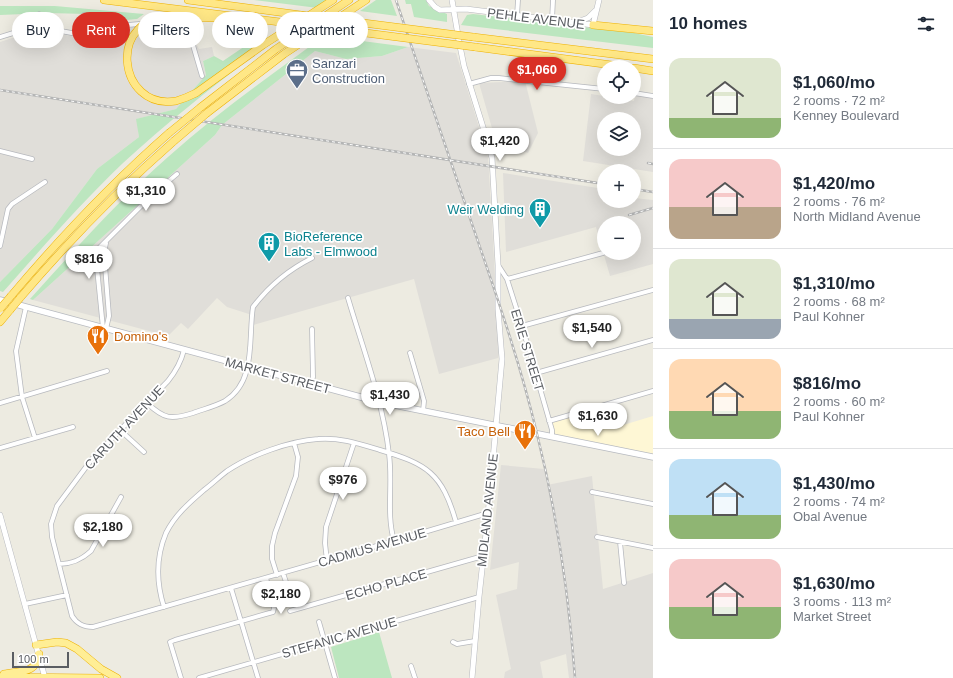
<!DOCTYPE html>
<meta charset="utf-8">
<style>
body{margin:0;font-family:Arial,sans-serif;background:#f6f6f7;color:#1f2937;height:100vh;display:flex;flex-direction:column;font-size:15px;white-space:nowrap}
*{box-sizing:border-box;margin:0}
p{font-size:13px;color:#747a83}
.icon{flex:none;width:22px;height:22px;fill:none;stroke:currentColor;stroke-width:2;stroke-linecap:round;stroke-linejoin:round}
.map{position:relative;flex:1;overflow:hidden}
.sheet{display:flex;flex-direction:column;background:#fff;width:300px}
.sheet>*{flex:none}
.banner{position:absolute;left:12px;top:12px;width:380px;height:36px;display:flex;gap:8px}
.fabs{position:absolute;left:597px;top:60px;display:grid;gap:8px}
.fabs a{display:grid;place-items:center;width:44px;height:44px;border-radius:50%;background:#fff;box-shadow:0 4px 16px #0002;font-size:20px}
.scale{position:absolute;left:12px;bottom:10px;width:57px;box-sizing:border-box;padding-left:4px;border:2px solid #5a5d62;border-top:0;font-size:11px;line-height:14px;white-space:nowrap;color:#5a5d62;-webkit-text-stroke:3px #fff;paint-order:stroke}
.price{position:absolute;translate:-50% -34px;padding:0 9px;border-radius:14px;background:#fff;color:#222;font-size:13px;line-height:26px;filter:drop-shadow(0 1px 2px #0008)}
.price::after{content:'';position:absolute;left:50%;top:24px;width:12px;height:9px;margin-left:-6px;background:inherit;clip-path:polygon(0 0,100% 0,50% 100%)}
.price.on{background:#d93025;color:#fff}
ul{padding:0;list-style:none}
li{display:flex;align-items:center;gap:12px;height:100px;padding:0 16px}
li+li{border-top:1px solid #e0e1e3}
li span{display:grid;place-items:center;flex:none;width:112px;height:80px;border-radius:12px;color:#555}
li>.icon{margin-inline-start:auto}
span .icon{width:48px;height:48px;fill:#fffc;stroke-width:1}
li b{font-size:17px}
h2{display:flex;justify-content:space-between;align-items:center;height:48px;padding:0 16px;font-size:17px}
.pill{padding:0 14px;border-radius:18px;background:#fff;box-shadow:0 4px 16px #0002;font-size:14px;line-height:36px}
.pill.on{background:#d93025;color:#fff}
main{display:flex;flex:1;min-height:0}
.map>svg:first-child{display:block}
</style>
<main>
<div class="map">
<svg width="653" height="678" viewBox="0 0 653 678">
<rect width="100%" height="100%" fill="#edebe1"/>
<path fill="#fef7d5" d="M604,407l6,22 43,-13v39l-99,-19 -4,-15z"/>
<path fill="#e0ded9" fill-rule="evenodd" d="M137,26l55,9 7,14 13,-2 2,9 -11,5 3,14 -30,34 -39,10 2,18 -42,32 -45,60 -52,53v-240l33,-11 16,1 44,8z
M408,47l48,6 32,103 11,189 -1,13 -59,16 -25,-95 -161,46 -1,-10 -25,-8 -10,-9 -29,31 -7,-6 -13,13 -135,-36 182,-165 7,-10 93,-74 31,8 36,-3z
M525,81l13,52 -10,20 -32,-11 -17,-59z
M591,94l43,7 1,-7 18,2v76l-70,-11zM604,119h30v30h-30z
M503,173l101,16v12h30v-3l19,2v64l-43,12 -14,-49 -90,25zM604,223h30v30h-30z
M501,465l43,4 3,16 45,-9 11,113 50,-16v105h-84l-3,-24 -26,8 3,16h-39l1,-6 6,-3 -15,-74 21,-6 2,-27 -29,8z"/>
<path fill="#bce6bf" d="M254,0h77l-13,8z
M376,0h15l6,16 -37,-5z
M405,0h21l3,6 18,8v8l-33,-5 -3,-13h-5z
M0,6h55l89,8 -7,5 -11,1 -39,-6 -39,-1 -48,2z
M473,14l161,19 19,4v11l-192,-23 6,-10z
M324,36l84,11 -26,9 -36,3 -31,-8 -93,74 -7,10 -182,165 -3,-1c44,-49 88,-98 138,-142 49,-44 103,-82 156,-121z
M251,42l12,6c-48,37 -96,74 -140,115 -43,41 -81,85 -120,129l-3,-1v-9l52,-53 45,-60 42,-32 -3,-18 40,-10 30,-34 -3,-14 11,-5 9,5z
M379,632l13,46h-53l-8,-31z"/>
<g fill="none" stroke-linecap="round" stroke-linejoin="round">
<g stroke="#b7b9be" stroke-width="5.5">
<path id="minor" d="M39,14l5,13
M517,16l1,-16
M552,20l1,-20
M83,36l1,-21
M0,37l23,-7 16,-3 49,9 14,-2 26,-9 11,-1 46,7 5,4 12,41
M469,84l22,-6h8l105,11
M634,93l19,3
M0,151l32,8
M106,243l-2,10 5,63 -3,13
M0,246l8,-37 4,-5 33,-22
M498,265l9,14 15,47 30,104v7
M507,279l96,-26
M348,298c15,51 35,103 41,156 4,29 -3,59 5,87
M26,307l-10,44 6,46 13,41
M522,326l131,-36
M103,328l-7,-70 4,-11 52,-52 25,-21
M184,350c-3,12 -8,21 -16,31l-76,78 -35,47 -6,18 1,13 20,79c5,8 11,11 21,11l301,-86 94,-28
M410,353l14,48 -1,10
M536,373l117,-33
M311,384l2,-7 -1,-48
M0,403l107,-32
M147,403c17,16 24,17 46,10 11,-4 23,-7 32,-12 32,-20 23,-63 28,-94 16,-21 35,-37 59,-49
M549,421l104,-30
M120,430l24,22
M0,448l73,-21
M592,492l61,12
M597,537l56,11
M620,542l4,41
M327,561l-2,-18 1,-16 28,-84
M59,564c13,0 22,-4 32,-13l30,-54
M283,573l6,18
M277,575l-5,-16v-13l3,-13 21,-57 2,-19 -4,-14
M231,588l27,90
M25,604l42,-9
M164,607c-8,-25 -8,-50 2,-74 9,-18 23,-30 38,-43 8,-6 15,-13 23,-19 24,-16 62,-30 91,-32 21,-2 42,5 62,11 47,14 62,23 76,72
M290,611l193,-55
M319,622l16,56
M453,642l4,2 18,-3
M411,666l4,12
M181,678l-11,-36 5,-2 98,-28 1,-4 -8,-30
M199,678l280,-81"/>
</g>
<g stroke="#b7b9be" stroke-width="6">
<path id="tertiary" d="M429,0l6,7 5,3 26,-1 127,16 6,-25
M452,0l7,41 5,25 23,74 5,18 6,107v44l4,50 -14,156 -9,82 -7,81
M577,22l11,-4 7,-7
M0,515l45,163"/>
</g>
<g stroke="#b7bac0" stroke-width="7">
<path id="secondary" d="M0,300l379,102 274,55"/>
</g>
<g stroke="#eeb100" stroke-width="8">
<path id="trunk" d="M36,645l21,-3 9,1 11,6 24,20 16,9
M4,674c16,-4 32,1 35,-20
M0,677l100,1"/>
</g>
<g stroke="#eeb100" stroke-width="8">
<path id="motorway" d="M104,0l184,23
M188,0l113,15
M176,17l44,1
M593,25l60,6
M473,37l180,22
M475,47l152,20
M634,68l19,3
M196,93l67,-48 70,-45
M201,107l75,-58 73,-49
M207,113l77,-59 82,-54
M11,296c49,-58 101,-113 158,-163
M20,298c48,-56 99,-109 154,-157
M0,322l10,-12"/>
</g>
<use href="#minor" stroke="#fff" stroke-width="4"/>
<use href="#tertiary" stroke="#fff" stroke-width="5"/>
<use href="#secondary" stroke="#fff" stroke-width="5.5"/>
<use href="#trunk" stroke="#ffee95" stroke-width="7"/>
<use href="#motorway" stroke="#ffe786" stroke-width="7"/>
<g stroke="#b4b5b5" stroke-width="2.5">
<path id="rail" d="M396,0c25,75 51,150 76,224 24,70 48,138 65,210 20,80 32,162 38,244
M0,90l604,94
M648,163l5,1
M634,189l19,3
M629,215l24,-7"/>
</g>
<use href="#rail" stroke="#fff" stroke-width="1" stroke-dasharray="3" stroke-linecap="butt"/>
<g stroke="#eeb100" stroke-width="8" stroke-linecap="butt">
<path id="motorway-bridge" d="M301,15l172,22
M176,17c-71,-4 -59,94 0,84 7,-2 14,-5 20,-8
M288,23l187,24
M169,133l32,-26
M174,141l33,-28
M0,309l11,-13
M10,310l10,-12"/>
</g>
<use href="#motorway-bridge" stroke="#ffe786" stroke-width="7"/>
</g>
<defs>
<g id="office-pin" transform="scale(1.15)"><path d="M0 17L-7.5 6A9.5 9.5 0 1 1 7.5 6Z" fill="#5c6f8a" stroke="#fff"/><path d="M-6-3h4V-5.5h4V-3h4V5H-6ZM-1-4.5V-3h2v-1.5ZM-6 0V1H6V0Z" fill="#fff"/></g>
<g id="building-pin" transform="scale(1.15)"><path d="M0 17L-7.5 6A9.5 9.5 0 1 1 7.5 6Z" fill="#0f9aa8" stroke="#fff"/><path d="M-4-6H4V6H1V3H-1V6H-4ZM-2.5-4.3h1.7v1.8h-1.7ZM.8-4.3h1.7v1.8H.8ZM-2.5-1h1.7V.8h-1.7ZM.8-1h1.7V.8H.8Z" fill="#fff"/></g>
<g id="restaurant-pin" transform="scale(1.15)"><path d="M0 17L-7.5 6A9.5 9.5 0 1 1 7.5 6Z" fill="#e8710a" stroke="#fff"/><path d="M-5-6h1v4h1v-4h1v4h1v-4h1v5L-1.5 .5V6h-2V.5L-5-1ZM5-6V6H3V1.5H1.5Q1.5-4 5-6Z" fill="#fff"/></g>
</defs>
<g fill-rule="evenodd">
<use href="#office-pin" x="297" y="70"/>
<use href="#building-pin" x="540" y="209"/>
<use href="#building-pin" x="269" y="243"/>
<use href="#restaurant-pin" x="98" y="336"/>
<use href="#restaurant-pin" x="525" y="431"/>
</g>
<g text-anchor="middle" stroke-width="3.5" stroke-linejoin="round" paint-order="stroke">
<g font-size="13" fill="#5a5d62" stroke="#fff">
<text transform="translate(536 18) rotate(7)" y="5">PEHLE AVENUE</text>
<text transform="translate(528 350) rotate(73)" y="5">ERIE STREET</text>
<text transform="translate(278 375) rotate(15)" y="5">MARKET STREET</text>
<text transform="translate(124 427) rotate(-47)" y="5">CARUTH AVENUE</text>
<text transform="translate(487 510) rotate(-84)" y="5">MIDLAND AVENUE</text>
<text transform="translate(372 547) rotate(-16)" y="5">CADMUS AVENUE</text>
<text transform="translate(386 584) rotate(-16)" y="5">ECHO PLACE</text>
<text transform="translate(339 637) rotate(-16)" y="5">STEFANIC AVENUE</text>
</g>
<g font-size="13" fill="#4e5e75" stroke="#fff" text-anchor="start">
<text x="312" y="68">Sanzari<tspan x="312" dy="15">Construction</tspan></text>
</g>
<g font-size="13" fill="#0d838f" stroke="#fff" text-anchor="end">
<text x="524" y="214">Weir Welding</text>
<text x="284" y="241" text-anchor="start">BioReference<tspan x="284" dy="15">Labs - Elmwood</tspan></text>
</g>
<g font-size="13" fill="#c56008" stroke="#fff" text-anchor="start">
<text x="114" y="341">Domino's</text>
<text x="510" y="436" text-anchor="end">Taco Bell</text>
</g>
</g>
</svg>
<div class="fabs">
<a><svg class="icon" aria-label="locate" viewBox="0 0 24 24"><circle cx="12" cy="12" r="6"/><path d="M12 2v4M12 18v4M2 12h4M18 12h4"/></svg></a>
<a><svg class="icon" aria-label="layers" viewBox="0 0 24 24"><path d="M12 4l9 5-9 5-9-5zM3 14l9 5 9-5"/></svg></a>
<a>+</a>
<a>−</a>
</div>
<div class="scale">100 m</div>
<b class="price on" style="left:537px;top:91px">$1,060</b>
<b class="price" style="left:500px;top:162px">$1,420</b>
<b class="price" style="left:146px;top:212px">$1,310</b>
<b class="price" style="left:89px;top:280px">$816</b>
<b class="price" style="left:592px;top:349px">$1,540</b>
<b class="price" style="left:390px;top:416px">$1,430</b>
<b class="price" style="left:598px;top:437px">$1,630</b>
<b class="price" style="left:343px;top:501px">$976</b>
<b class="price" style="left:103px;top:548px">$2,180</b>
<b class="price" style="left:281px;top:615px">$2,180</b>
<div class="banner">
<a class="pill">Buy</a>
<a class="pill on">Rent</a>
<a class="pill">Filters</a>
<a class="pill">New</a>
<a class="pill">Apartment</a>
</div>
</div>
<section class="sheet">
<h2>10 homes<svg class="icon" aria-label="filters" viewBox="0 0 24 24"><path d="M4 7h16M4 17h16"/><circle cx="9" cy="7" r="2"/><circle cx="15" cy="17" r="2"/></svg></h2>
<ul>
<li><span style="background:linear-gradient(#dfe7d0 75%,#8fb573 0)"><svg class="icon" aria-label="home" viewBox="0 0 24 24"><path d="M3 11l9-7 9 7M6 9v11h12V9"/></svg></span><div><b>$1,060/mo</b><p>2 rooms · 72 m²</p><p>Kenney Boulevard</p></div></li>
<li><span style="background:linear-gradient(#f6c9c9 60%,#b9a48a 0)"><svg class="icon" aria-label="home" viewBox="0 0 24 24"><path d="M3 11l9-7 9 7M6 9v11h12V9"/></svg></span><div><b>$1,420/mo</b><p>2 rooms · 76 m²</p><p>North Midland Avenue</p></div></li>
<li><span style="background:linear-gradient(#dfe7d0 75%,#9aa5b1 0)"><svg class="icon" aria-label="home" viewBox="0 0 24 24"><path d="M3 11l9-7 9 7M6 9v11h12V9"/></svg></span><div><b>$1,310/mo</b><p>2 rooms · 68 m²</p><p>Paul Kohner</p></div></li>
<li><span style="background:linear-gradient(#ffd9b3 65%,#8fb573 0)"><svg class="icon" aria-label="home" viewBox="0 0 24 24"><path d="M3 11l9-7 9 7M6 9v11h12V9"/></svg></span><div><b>$816/mo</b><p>2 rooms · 60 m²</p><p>Paul Kohner</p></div></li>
<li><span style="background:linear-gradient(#bfe0f5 70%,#8fb573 0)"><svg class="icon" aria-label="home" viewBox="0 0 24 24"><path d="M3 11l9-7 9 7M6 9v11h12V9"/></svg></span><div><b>$1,430/mo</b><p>2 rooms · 74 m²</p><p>Obal Avenue</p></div></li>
<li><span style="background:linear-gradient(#f6c9c9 60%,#8fb573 0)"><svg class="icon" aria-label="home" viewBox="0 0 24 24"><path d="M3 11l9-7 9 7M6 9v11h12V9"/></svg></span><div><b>$1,630/mo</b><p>3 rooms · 113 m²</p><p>Market Street</p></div></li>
</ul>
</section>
</main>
